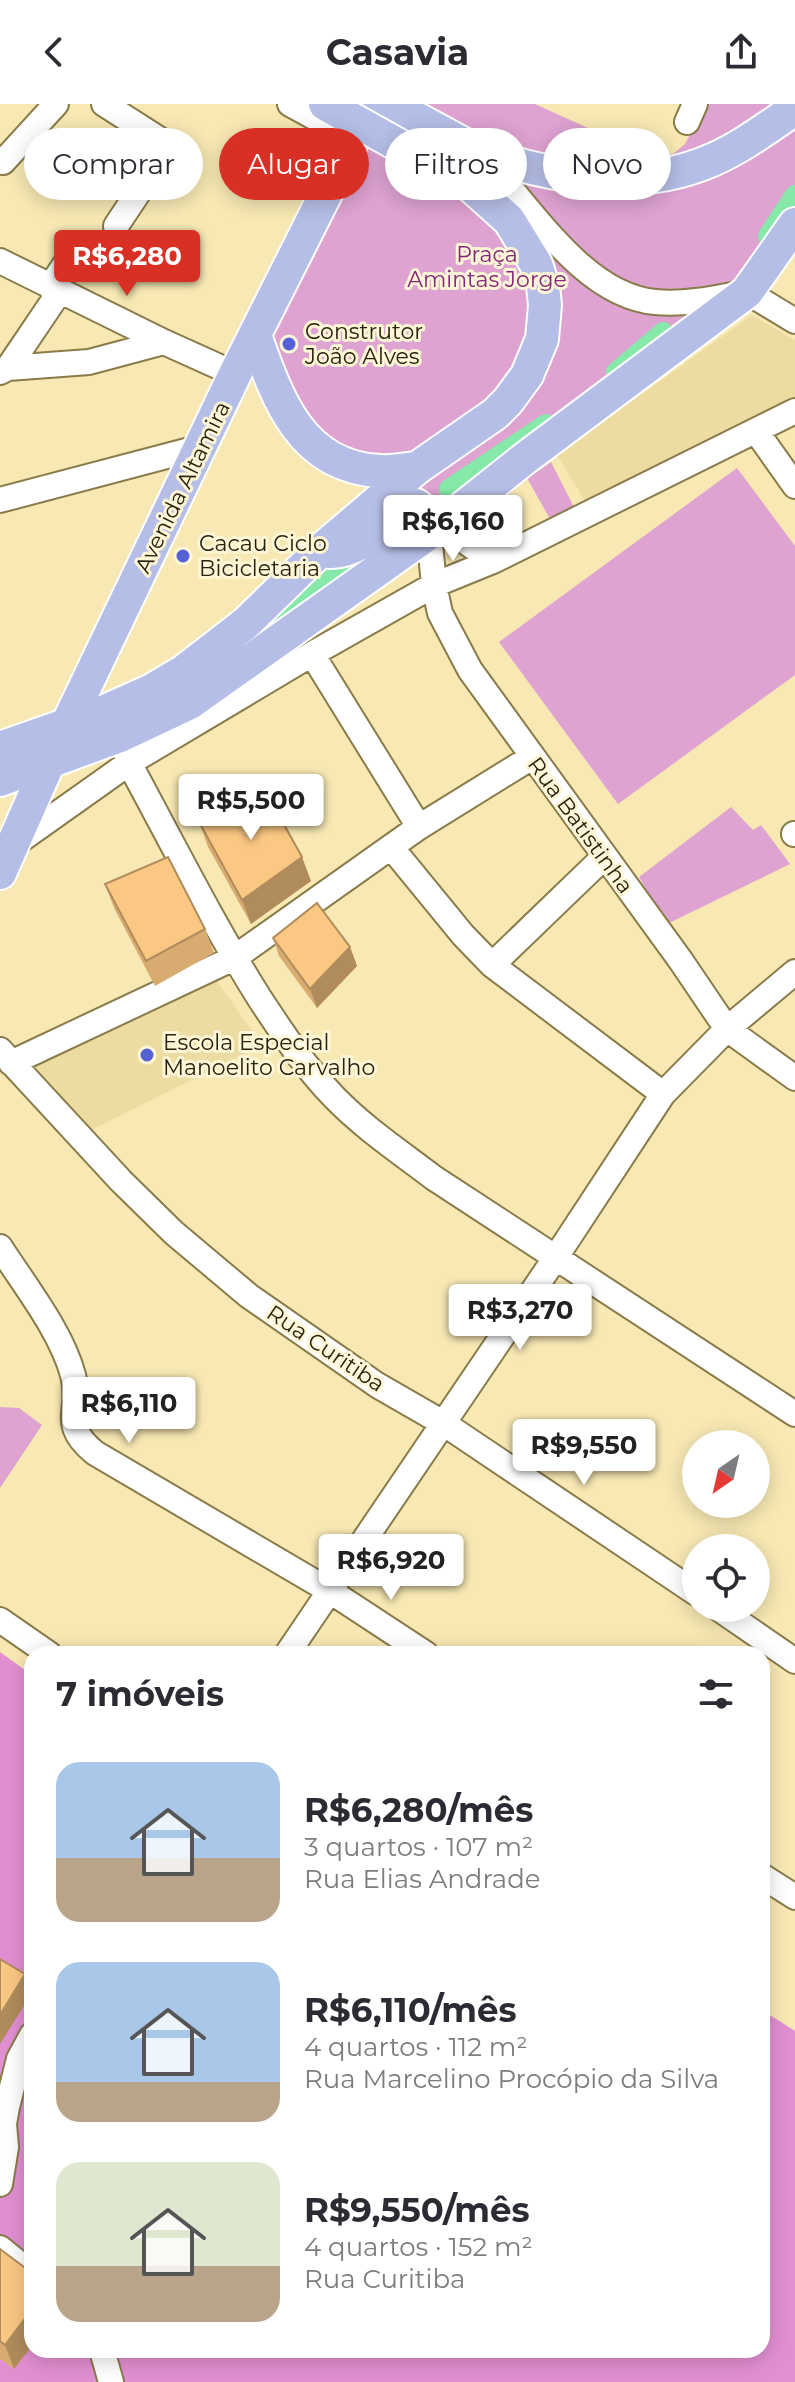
<!DOCTYPE html>
<html lang="pt">
<meta charset="utf-8">
<style>
body{margin:0;font-family:Montserrat,sans-serif;background:#f2f2f3;color:#2b2b33;height:100vh;display:flex;flex-direction:column;font-size:30px;white-space:nowrap}
*{box-sizing:border-box;margin:0}
p{font-size:26px;color:#7c7c81}
.icon{flex:none;width:44px;height:44px;fill:none;stroke:currentColor;stroke-width:2;stroke-linecap:round;stroke-linejoin:round}
.map{position:relative;flex:1;overflow:hidden}
.drawer{position:absolute;left:24px;top:1542px;width:746px;height:712px;display:flex;flex-direction:column;background:#fff;border-radius:24px;box-shadow:0 4px 20px #0003}
.drawer>*{flex:none}
.banner{position:absolute;left:24px;top:24px;width:748px;height:72px;display:flex;gap:16px}
.needle{width:52px;rotate:214deg}
.tools{position:absolute;left:682px;top:1326px;display:grid;gap:16px}
.tools a{display:grid;place-items:center;width:88px;height:88px;border-radius:50%;background:#fff;box-shadow:0 4px 20px #0003;font-size:40px}
.price{position:absolute;translate:-50% -68px;padding:0 18px;border-radius:8px;background:#fff;color:#222;font-size:26px;line-height:52px;filter:drop-shadow(0 2px 4px #0008)}
.price::after{content:'';position:absolute;left:50%;top:48px;width:24px;height:18px;margin-left:-12px;background:inherit;clip-path:polygon(0 0,100% 0,50% 100%)}
.price.active{background:#d93025;color:#fff}
ul{padding:0;list-style:none}
li{display:flex;align-items:center;gap:24px;height:200px;padding:0 32px}
li span{display:grid;place-items:center;flex:none;width:224px;height:160px;border-radius:24px;color:#555}
li>.icon{margin-inline-start:auto}
span .icon{width:96px;height:96px;fill:#fffc;stroke-width:1}
li b{font-size:34px}
h2{display:flex;justify-content:space-between;align-items:center;height:96px;padding:0 32px;font-size:34px}
.chip{padding:0 28px;border-radius:36px;background:#fff;box-shadow:0 4px 20px #0003;font-size:28px;line-height:72px}
.chip.active{background:#d93025;color:#fff}
header{display:flex;justify-content:space-between;align-items:center;height:104px;padding:0 32px;background:#fff;font-size:36px;font-weight:700}
.map>svg:first-child{display:block}
</style>
<header><svg class="icon" aria-label="back" viewBox="0 0 24 24"><path d="M15 5l-7 7 7 7"/></svg>Casavia<svg class="icon" aria-label="share" viewBox="0 0 24 24"><path d="M12 15V3M7 8l5-5 5 5M5 13v7h14v-7"/></svg></header>
<div class="map">
<svg width="795" height="2278" viewBox="0 0 795 2278">
<rect width="100%" height="100%" fill="#f8e9b4"/>
<path fill="#eddca1" d="M752,211l43,25v57l-209,106 -29,-48z
M217,877l45,64 -175,87 -57,-66z"/>
<path fill="#dea3d1" d="M386,0h149l119,54 19,-4 12,-10 21,-40h89v87l-54,85 -78,56 -74,63 -140,94 -38,31 -64,-66 -50,-37 -28,-80z
M551,358l23,45 -24,12 -23,-41z
M737,364l58,78v129l-177,129 -119,-162z
M731,703l22,23 8,-5 29,39 -123,60 -28,-47z
M0,1303l19,1 23,17 -42,63z"/>
<path fill="#e28fd2" d="M0,1548l32,23v675h730v-340l33,21v351h-795z"/>
<g fill="none" stroke-linecap="round" stroke-linejoin="round">
<path stroke="#87e9a9" stroke-width="20" d="M768,132l27,-41
M616,268l47,-40
M449,385l97,-65
M245,538l125,-93"/>
<g stroke="#897b4a" stroke-width="28">
<path id="minor" d="M104,0l55,35 4,7 -3,14 -44,66
M290,0l64,35
M687,18l8,-18
M480,50c49,49 101,141 175,148 31,3 61,-4 92,-10l48,29
M3,58l53,-58
M0,157l164,81 71,32
M50,183l16,-24
M8,264l52,-77
M0,268l8,-4 81,-6 75,-20
M756,327l39,55
M0,396l201,-53
M441,421l52,36
M429,429l5,52 6,28 30,57 211,291 46,68 68,49
M312,550l107,173
M120,632l9,27c43,79 83,160 131,236 23,35 45,68 74,98 30,31 66,55 100,81l361,236
M794,730h1
M12,742l117,-83 183,-109 122,-69 59,-24 302,-150
M391,743l72,88 29,30 171,129
M492,861l112,-108
M0,946l121,131 53,52 75,63 128,89 66,38 253,170
M11,959l223,-105 185,-131 113,-70
M0,1143c25,39 61,84 73,128 10,36 -15,48 22,78l235,138 96,63
M718,1504l77,53
M0,1516l49,34
M287,1550l269,-397 107,-163 64,-65 68,-57
M762,1772l33,21
M0,2080l6,-37 -2,-23 3,-17 12,-48 13,-24
M0,2144l32,26
M102,2246l9,32"/>
</g>
<g stroke="#fff" stroke-width="36">
<path id="major" d="M390,0l83,45
M255,231c22,63 45,132 125,136 12,1 25,-2 37,-3
M330,448c25,2 62,-29 80,-45l6,-2 25,20
M0,644l105,-37 47,-21 32,-19 62,-48 77,-75 94,-80 78,-54 13,-13 19,-26
M0,676l120,-44 70,-33 251,-178 83,-66 223,-167 48,-68
M0,769l50,-113 185,-386 136,-270"/>
</g>
<use href="#minor" stroke="#fff" stroke-width="24"/>
<use href="#major" stroke="#b5bee6" stroke-width="32"/>
<g stroke="#fff" stroke-width="36" stroke-linecap="butt">
<path id="major-bridge" d="M325,0l145,81 39,35 27,44 7,22 2,19 -3,34 -15,36
M473,45c73,29 164,44 239,11 30,-13 56,-33 83,-51"/>
</g>
<use href="#major-bridge" stroke="#b5bee6" stroke-width="32"/>
</g>
<path fill="#d8ac71" d="M199,718l112,59 -60,43 -43,-77z
M105,780l100,45 9,24 -59,33 -41,-78z
M273,834l77,9 7,19 -40,42 -38,-52z
M0,2145l32,24v73l-18,23 -14,-10z"/>
<path fill="#b08c5c" d="M302,753l9,24 -60,43 -9,-24z
M350,843l7,19 -40,42 -7,-19z
M25,1870l7,19 -32,51v-29z
M32,2205v37l-18,23 -9,-24z"/>
<path fill="#fbc883" stroke="#b08c5c" stroke-width="2" d="M263,683l39,70 -60,43 -43,-78z
M168,753l37,72 -59,32 -41,-77z
M317,799l33,44 -40,42 -37,-51z
M0,1855l25,15 -25,41z
M0,2145l32,24v36l-27,36 -5,-4z"/>
<g fill="#5461d7" stroke="#fff6d7" stroke-width="3">
<circle cx="289" cy="240" r="8"/>
<circle cx="183" cy="452" r="8"/>
<circle cx="147" cy="951" r="8"/>
</g>
<g text-anchor="middle" stroke-width="6" stroke-linejoin="round" paint-order="stroke">
<g font-size="22" fill="#852678" stroke="#fff6d7">
<text x="487" y="158">Praça<tspan x="487" dy="25">Amintas Jorge</tspan></text>
</g>
<g font-size="22" fill="#27210d" stroke="#fff6d7" text-anchor="start">
<text x="305" y="235">Construtor<tspan x="305" dy="25">João Alves</tspan></text>
<text x="199" y="447">Cacau Ciclo<tspan x="199" dy="25">Bicicletaria</tspan></text>
<text x="163" y="946">Escola Especial<tspan x="163" dy="25">Manoelito Carvalho</tspan></text>
</g>
<g font-size="22" fill="#27210d" stroke="#fff6d7">
<text transform="translate(182 383) rotate(-64)" y="8">Avenida Altamira</text>
<text transform="translate(581 721) rotate(54)" y="8">Rua Batistinha</text>
<text transform="translate(326 1244) rotate(34)" y="8">Rua Curitiba</text>
</g>
</g>
</svg>
<div class="tools">
<a><svg class="needle" viewBox="-14 -14 28 28"><path d="M0-13l5 13h-10z" fill="#e53935"/><path d="M0 13l5-13h-10z" fill="#7c7c81"/></svg></a>
<a><svg class="icon" aria-label="locate" viewBox="0 0 24 24"><circle cx="12" cy="12" r="6"/><path d="M12 2v4M12 18v4M2 12h4M18 12h4"/></svg></a>
</div>
<b class="price active" style="left:127px;top:194px">R$6,280</b>
<b class="price" style="left:453px;top:459px">R$6,160</b>
<b class="price" style="left:251px;top:738px">R$5,500</b>
<b class="price" style="left:520px;top:1248px">R$3,270</b>
<b class="price" style="left:129px;top:1341px">R$6,110</b>
<b class="price" style="left:584px;top:1383px">R$9,550</b>
<b class="price" style="left:391px;top:1498px">R$6,920</b>
<div class="banner">
<a class="chip">Comprar</a>
<a class="chip active">Alugar</a>
<a class="chip">Filtros</a>
<a class="chip">Novo</a>
</div>
<section class="drawer">
<h2>7 imóveis<svg class="icon" aria-label="filters" viewBox="0 0 24 24"><path d="M4 7h16M4 17h16"/><circle cx="9" cy="7" r="2"/><circle cx="15" cy="17" r="2"/></svg></h2>
<ul>
<li><span style="background:linear-gradient(#a9c7e8 60%,#b9a48a 0)"><svg class="icon" aria-label="home" viewBox="0 0 24 24"><path d="M3 11l9-7 9 7M6 9v11h12V9"/></svg></span><div><b>R$6,280/mês</b><p>3 quartos · 107 m²</p><p>Rua Elias Andrade</p></div></li>
<li><span style="background:linear-gradient(#a9c7e8 75%,#b9a48a 0)"><svg class="icon" aria-label="home" viewBox="0 0 24 24"><path d="M3 11l9-7 9 7M6 9v11h12V9"/></svg></span><div><b>R$6,110/mês</b><p>4 quartos · 112 m²</p><p>Rua Marcelino Procópio da Silva</p></div></li>
<li><span style="background:linear-gradient(#dfe7d0 65%,#b9a48a 0)"><svg class="icon" aria-label="home" viewBox="0 0 24 24"><path d="M3 11l9-7 9 7M6 9v11h12V9"/></svg></span><div><b>R$9,550/mês</b><p>4 quartos · 152 m²</p><p>Rua Curitiba</p></div></li>
</ul>
</section>
</div>
